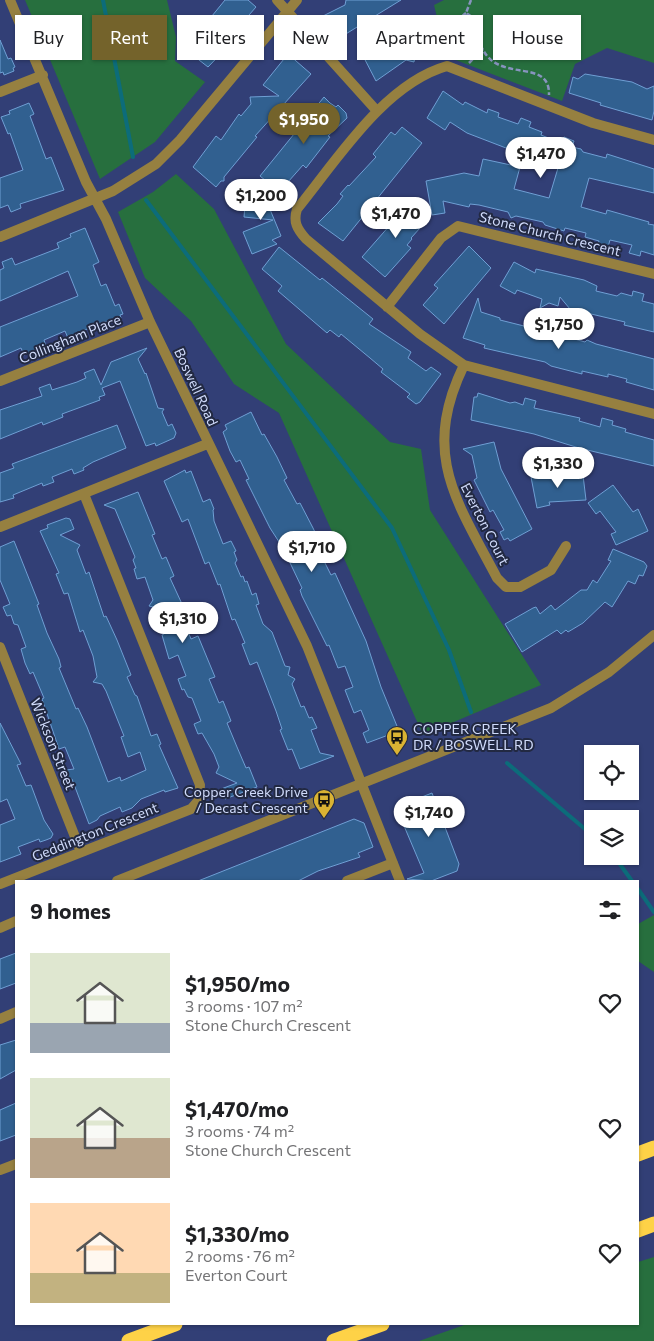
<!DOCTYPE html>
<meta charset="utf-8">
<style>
body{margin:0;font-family:Commissioner,sans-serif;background:#f2f2f2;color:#202124;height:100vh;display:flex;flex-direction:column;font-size:19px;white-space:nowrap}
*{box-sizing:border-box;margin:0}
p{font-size:16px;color:#757577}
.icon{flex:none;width:28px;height:28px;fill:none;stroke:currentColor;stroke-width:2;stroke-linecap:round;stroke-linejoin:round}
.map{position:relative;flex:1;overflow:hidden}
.drawer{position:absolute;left:15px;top:880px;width:624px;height:445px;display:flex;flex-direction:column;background:#fff;border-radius:0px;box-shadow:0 1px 4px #0004}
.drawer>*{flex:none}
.hud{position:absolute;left:15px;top:15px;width:625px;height:45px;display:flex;gap:10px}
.buttons{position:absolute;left:584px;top:745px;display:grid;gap:10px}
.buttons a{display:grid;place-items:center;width:55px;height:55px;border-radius:0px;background:#fff;box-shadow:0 1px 4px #0004;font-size:25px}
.price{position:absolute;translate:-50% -42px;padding:0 11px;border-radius:18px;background:#fff;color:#222;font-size:16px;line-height:32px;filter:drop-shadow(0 1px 2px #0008)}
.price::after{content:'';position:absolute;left:50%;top:30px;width:15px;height:11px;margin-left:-8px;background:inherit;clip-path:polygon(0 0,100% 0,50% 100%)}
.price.selected{background:#74632b;color:#fff}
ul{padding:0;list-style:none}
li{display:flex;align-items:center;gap:15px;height:125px;padding:0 15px}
li span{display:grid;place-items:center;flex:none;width:140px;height:100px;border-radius:0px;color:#555}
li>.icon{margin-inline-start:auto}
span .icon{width:60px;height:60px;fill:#fffc;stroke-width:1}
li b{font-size:21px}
h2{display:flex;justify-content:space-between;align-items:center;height:60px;padding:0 15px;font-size:21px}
.chip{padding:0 18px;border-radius:0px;background:#fff;box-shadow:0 1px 4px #0004;font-size:18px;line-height:45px}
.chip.selected{background:#74632b;color:#fff}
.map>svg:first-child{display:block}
</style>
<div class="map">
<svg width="654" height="1341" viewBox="0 0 654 1341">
<rect width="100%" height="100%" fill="#323f76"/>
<path fill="#276f3e" d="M25,0h142l9,37 -1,24 30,21 -50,60 -55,37z
M444,0h210v63l-47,-15 -32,16 -13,37 -109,-42h-6l-13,-54z
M176,174l38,35 72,135 104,98 31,7 9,61 111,175 -118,50 -144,-322 -45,-29 -43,-63 -46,-43 -27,-66 35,-20z
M654,915v57l-16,-11v-37z
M654,1257v84h-235l48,-17h171v-62z"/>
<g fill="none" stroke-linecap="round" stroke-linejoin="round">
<path stroke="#0c6c7a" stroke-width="4" d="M103,0l30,157
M146,200l246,328 57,122 22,62
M507,763l85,72
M614,856l18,25
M638,889l16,23"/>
</g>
<path fill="#316090" stroke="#6f9fd4" d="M225,0h23l8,7 -21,24 -5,8 3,2 -25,26 -23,-18z
M346,0h55l-65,40 -15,-23 24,-12z
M431,20l8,23 -10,4 2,3 -16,5 -1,7 -8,-2 -30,21 -14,-27 19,-10 1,2 27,-15 -1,-3 9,-5z
M0,40l8,19 3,-1 4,9 -2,1 1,3 -10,4 -1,-3 -3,1z
M288,54l23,20 -56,62 2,1 -33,40v4h-3l-5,6 -23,-20 23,-31 5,4 18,-26 2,2 10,-12 -1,-7 29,-1 -16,-11z
M585,74l47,8 15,7 7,-3v25l-2,9 -52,-15 1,-2 -32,-10 4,-16 5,2z
M443,91l20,14 2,-3 22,11 1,-4 11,4 -1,4 20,7 3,-6 10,4 -2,5 13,5 -1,3 20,8 3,-6 10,4 -2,6 9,2 2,3 23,6 1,-4 47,15v24l-65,-15 -8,29 25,7 1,-4 42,12 -1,2 6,1v30l-13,-4 -1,5 -11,-3 3,-8 -22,-5 -2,7 -10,-2 1,-4 -14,-4 1,-4 -21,-5 -1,3 -19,-6 -2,-3 -27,-6 -5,2 -3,-6 -29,-7 -9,-1 -1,3 -26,-6 2,12 -13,2 -6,-34 38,-8 15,3 4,-17 37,8 -6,22 35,9 9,-30 -91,-35 -17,-11 -5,8 -18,-12z
M324,97l6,6 6,4 2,-2 8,8 1,5 -19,18 2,1 -24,31 -3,-3 -15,17 5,4 -9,10 -24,-20z
M29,103l5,11 -4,2 16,43 5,-2 13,33 -44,14 1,4 -10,4 -3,-7 -8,3v-30l23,-8 -13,-37 -2,1 -7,-17 9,-3 -1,-3z
M402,127l20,16 -79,98 -25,-18 19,-19 6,-8 -3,-2 8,-9 1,1 27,-29 -3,-3 18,-22 4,3z
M246,193l38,3 -9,12 -6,-1 12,29 -9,4 5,4 -25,10 -9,-22 30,-12 -29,-3z
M414,199l16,18 -19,21 1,1 -5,6 4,3 -26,29 -23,-20 36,-41 -2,-1z
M85,228l14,34 -6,3 8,21 5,-2 9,22 4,-2 4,10 -3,1 1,3 -21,5 -32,15 -3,-7 -21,9 2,6 -22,9 -3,-7 -21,9v-30l78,-31 -10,-25 -68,30v-31l4,-2 -2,-6 10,-4 3,7 44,-17 -2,-5 14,-6 -1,-3z
M469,246l22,22 -47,56 -21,-19 15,-17 -4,-3z
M279,247l41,33 2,-2 51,41 -4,5 42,28 -3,6 18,13 5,-4 10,7 -21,28 -4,2 -9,-7 3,-3 -29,-22 2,-3 -13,-11 -29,-24 -2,3 -9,-7 -3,3 -49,-42 4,-5 -20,-17z
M514,262l21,11 1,-4 48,11 13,6 -1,5 21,5 4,-3 11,3 1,-5 11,3 -2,7 12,3v28l-30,-7 1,-3 -55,-13 -10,-12 -2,9 -9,-3 -9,5 2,-9 -25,-9 -2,4 -15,-8z
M478,298l3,14 19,6v2l60,15 3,-2 1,3 21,6 2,-2 9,4 58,15v31l-28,-8 1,-3 -19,-5v3l-26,-6v3l-31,-8 -6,-4 -61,-14 1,-3 -22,-7z
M147,348l-9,11 7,15 1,-1 12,35 6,1 -2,3 6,14 4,-2 4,9 -2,5 -18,8 -1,-3 -9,3 -26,-65 -18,7 3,7 -6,2 1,3 -38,14 1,3 -20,8 -1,-3 -42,17v-29l42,-14 -3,-8 11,-4 2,6 25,-8 9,-4 -2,-5 10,-4 7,16 10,-23z
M478,393l32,10 5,-1 8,3 2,-7 11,3 -2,7 46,10 -1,3 21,6 2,-9 11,3 -1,4 14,4 -1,3 29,8v26l-75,-18 -45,-14 -63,-14 3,-23h3z
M251,412l11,23 2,-1 13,23 10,21 -3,2 13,24 3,-1 13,25 9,19 -4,2 13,26 4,-2 5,11 26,57 15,46 18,44 -32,12 -4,-10 6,-3 -8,-20 -7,3 -9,-23 8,-3 -8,-21 -7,2 -9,-23 -2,1 -25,-50 -2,-6 2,-2 -19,-40 -13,-20 -24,-48 3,-1 -9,-19 -4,2 -6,-11 -7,-19 4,-3 -2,-4z
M117,425l9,23 -33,14 -10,6 1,2 -10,4 -2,-5 -20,8 2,5 -11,4 -1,-3 -29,12 1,3 -14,4v-29l14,-5 -2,-4z
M494,442l7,27 31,60 -22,12 -2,-3 -4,2 -4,-8 4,-2 -11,-20 -3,2 -16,-32 3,-2 -5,-23 -9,-6z
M185,470l1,3 5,-2 12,31 7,-3 4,10 -1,1 1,11 9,23 8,-3 5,10 -2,1 3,8 -2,3 6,14 2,-1 2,6 2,-1 5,14 4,-2 3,11 -3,1 7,19 9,8 13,34 5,1 -2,8 7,4 -3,5 9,23 3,-1 5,12 3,-1 5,11 -6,2 9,23 14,3 -34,13 -8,-20 -4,1 -8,-20 2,-1 -6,-18 -19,-49 -7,3 -8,-21 3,-1 -10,-24 -3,1 -12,-36 -2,1 -9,-23 -4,2 -17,-45 -6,3 -18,-41z
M554,473l1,4 28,-2 3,25 -37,2 1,3 -13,3 -6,-31z
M613,485l20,27 5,-3 10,22 -32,14 -5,-11 5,-2 -16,-21 -4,3 -8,-11z
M138,492l17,42 -3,1 10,24 4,-2 8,19 -4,2 18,39 -5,2 8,20 7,-3 17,41 -6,2 10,24 4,-2 8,20 -4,2 10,24 9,21 3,-1 8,20 -32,12 -4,-10 16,-6 -21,-10 3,-6 -5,-13 -12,-21 -4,1 -4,-10 7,-3 -9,-23 -4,-1 -4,-8 -2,1 -4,-11 8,-3 -8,-21 -9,4 -7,-24 2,-1 -11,-27 -4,-1 4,-6 -8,-23 -8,2 -3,-10 2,-1 -3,-8 2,-3 -20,-48 -11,-4z
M66,518l4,1 4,10 -14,6 20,10 -3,5 9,24 3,-2 15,45 2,-1 11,24 14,35 -4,2 8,18 2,1 14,40 6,-2 4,10 -2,1 19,43 -13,4 -1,-2 -23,9 -9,9 -10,4 -2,-5 -20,9 -3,4 -8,4 -17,-45 -2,1 -4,-10 8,-1 -9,-22 -6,2 -17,-50 2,-1 -11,-26 -3,2 -5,-11 -4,-14 5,-2 -8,-22 -4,-1 -3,-9 -4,1 -4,-9 7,-3 -10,-24v-33l14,-6 25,63 -2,1 10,28 12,26 2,8 -2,1 17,41 2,-1 9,19 21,55 12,-5 1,4 25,-11 -6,-18 -12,5 -7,-20 3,-1 -18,-45 -4,-7 -9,-2 4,-5 -4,-21 -10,-26 -3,2 -12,-39 -4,1 -8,-20 3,-1 -19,-42 8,-3 -1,-3z
M613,549l31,13 3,4 -4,10 -4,-1 -4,9 -7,-3 -16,26 -7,-5 -22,21 -15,9 -2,-2 -5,4 -4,-4 -35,22 -17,-28 28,-16 3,-1 4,7 11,-9 4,5 26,-20h6l6,-10 4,3 14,-22 -3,-1z
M0,723l21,41 -4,1 9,21 5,-1 13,35 9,14 -2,4 -5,2 -6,2 -1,-3 -21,8 3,7 -21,8v-37l15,-6 -8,-20 -7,3z
M432,793l27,71 -2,7 -26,10 -24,-2 17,-6 -28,-66z
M354,819l10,4 9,24 -15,6 2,4 -42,14 -20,10h-100z
M16,953v30l-16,6v-30z
M16,1040v30l-16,9v-34z
M16,1103v32l-16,6v-31z"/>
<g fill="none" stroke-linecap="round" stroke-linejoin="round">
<path stroke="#8894bf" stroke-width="2.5" stroke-dasharray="5 2.5" stroke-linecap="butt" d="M471,0l-5,13 12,8c1,9 0,19 4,27 17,36 68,9 67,47
M466,13c-8,6 -10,10 -9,19 8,6 13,6 21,2
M469,63l14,-14"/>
<path stroke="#968040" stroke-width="10" d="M10,0l76,182 20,37 44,103 157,324 93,235
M277,0l99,110
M0,92l43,-17
M654,140l-61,-17 -146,-57c-63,18 -110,94 -150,143 -4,13 0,20 9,30l114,95 44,31 190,49
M0,237l113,-46 43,-27 24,-24 117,-140
M387,307l54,-69 17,-12 196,48
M464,365c-43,89 -8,135 33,213l9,9h14l31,-17 15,-24
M0,381l150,-59
M0,527l207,-83
M0,647l81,205
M347,881l46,-18
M0,884l191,-75 8,-9 1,-15 -116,-291
M0,1019l16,-7
M0,1170l16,-6"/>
<path stroke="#968040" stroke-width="10" d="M117,881l434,-173 58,-36 45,-37
M0,928l16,-7"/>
<path stroke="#fed247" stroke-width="15" d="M638,1154l16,-6
M638,1230l16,-6
M129,1341l46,-17
M334,1341l48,-17"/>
</g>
<defs>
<g id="bus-pin" transform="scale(1.125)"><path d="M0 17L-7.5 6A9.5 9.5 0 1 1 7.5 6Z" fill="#dab333" stroke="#222942"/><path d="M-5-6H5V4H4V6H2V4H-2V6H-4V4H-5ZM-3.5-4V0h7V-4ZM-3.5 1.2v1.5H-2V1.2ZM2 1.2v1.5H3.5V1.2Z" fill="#111"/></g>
</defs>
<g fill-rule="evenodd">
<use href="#bus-pin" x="397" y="737"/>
<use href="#bus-pin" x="324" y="800"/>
</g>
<g text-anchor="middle" stroke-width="4" stroke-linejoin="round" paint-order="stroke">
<g font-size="14" fill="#d0dbfb" stroke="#222942">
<text transform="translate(550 234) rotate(14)" y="5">Stone Church Crescent</text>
<text transform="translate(70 339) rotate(-22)" y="5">Collingham Place</text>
<text transform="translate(196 387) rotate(65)" y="5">Boswell Road</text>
<text transform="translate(485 524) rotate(63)" y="5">Everton Court</text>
<text transform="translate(53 744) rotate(68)" y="5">Wickson Street</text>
<text transform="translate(95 832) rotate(-22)" y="5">Geddington Crescent</text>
</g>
<g font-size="14" fill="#d0dbfb" stroke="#222942" text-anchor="start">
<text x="413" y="734">COPPER CREEK<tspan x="413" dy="16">DR / BOSWELL RD</tspan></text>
<text x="308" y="797" text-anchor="end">Copper Creek Drive<tspan x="308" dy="16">/ Decast Crescent</tspan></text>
</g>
</g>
</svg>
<div class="buttons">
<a><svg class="icon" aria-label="locate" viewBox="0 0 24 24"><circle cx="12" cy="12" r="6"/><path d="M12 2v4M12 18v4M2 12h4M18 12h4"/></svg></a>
<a><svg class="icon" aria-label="layers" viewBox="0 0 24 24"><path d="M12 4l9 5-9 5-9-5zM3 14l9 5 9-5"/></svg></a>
</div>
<b class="price selected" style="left:304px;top:145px">$1,950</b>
<b class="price" style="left:541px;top:179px">$1,470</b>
<b class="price" style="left:261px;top:221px">$1,200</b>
<b class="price" style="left:396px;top:239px">$1,470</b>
<b class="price" style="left:559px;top:350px">$1,750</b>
<b class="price" style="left:558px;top:489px">$1,330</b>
<b class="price" style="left:312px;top:573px">$1,710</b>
<b class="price" style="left:183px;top:644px">$1,310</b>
<b class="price" style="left:429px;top:838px">$1,740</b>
<div class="hud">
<a class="chip">Buy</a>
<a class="chip selected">Rent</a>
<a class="chip">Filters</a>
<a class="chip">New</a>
<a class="chip">Apartment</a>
<a class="chip">House</a>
</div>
<section class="drawer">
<h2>9 homes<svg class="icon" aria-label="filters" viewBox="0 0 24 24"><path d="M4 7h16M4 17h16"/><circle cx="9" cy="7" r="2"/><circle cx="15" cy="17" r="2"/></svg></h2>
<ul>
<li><span style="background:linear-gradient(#dfe7d0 70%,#9aa5b1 0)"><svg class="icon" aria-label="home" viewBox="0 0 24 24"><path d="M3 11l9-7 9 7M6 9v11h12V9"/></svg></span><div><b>$1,950/mo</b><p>3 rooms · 107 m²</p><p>Stone Church Crescent</p></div><svg class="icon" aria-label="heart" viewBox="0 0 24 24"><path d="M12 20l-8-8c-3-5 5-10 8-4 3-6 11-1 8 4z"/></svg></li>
<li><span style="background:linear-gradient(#dfe7d0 60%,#b9a48a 0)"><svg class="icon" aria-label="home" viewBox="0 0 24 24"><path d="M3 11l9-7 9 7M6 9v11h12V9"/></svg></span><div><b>$1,470/mo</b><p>3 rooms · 74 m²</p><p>Stone Church Crescent</p></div><svg class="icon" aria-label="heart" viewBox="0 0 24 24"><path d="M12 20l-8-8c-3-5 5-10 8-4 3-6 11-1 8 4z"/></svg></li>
<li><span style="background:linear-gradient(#ffd9b3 70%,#c2b280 0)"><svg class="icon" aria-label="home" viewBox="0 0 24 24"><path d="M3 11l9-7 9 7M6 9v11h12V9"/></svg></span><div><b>$1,330/mo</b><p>2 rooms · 76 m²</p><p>Everton Court</p></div><svg class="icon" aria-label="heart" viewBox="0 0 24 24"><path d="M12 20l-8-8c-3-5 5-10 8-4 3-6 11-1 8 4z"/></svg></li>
</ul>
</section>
</div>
